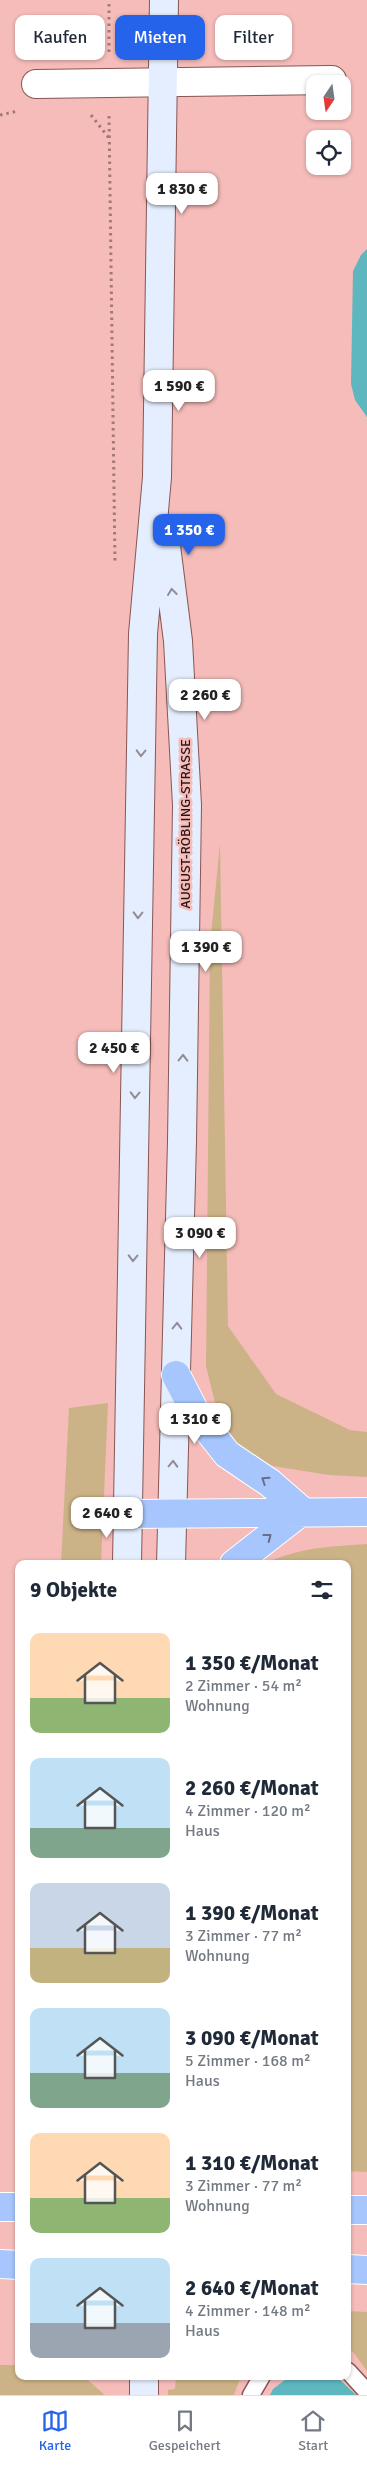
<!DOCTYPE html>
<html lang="de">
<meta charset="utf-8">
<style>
body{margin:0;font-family:Signika,sans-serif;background:#f6f6f7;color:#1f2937;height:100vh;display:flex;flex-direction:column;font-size:19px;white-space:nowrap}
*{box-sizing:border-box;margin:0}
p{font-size:16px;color:#747a83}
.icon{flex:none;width:28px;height:28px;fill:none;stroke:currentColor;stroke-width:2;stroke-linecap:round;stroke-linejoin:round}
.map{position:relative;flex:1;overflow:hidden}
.details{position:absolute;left:15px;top:1560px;width:336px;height:820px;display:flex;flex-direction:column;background:#fff;border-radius:10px;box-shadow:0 1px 4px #0004}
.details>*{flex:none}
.hud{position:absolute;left:15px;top:15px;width:338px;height:45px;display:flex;gap:10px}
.needle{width:32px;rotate:193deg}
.tools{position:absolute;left:306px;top:75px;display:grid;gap:10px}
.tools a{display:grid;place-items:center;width:45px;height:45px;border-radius:10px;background:#fff;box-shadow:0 1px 4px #0004;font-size:25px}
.price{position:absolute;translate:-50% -42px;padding:0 11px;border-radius:10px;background:#fff;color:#222;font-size:16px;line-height:32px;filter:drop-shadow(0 1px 2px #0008)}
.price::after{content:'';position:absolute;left:50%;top:30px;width:15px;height:11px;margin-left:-8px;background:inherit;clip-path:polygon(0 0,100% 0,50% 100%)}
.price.on{background:#2563eb;color:#fff}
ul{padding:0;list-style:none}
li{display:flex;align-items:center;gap:15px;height:125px;padding:0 15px}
li span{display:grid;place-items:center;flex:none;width:140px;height:100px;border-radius:10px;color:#555}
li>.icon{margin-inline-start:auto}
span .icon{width:60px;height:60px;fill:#fffc;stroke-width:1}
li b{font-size:21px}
h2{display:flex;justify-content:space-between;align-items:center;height:60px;padding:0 15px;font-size:21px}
.tag{padding:0 18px;border-radius:10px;background:#fff;box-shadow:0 1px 4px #0004;font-size:18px;line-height:45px}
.tag.on{background:#2563eb;color:#fff}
.dock{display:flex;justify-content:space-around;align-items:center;height:70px;border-top:1px solid #e0e1e3;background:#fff;font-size:14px;color:#747a83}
.dock a{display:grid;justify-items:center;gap:2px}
.dock .on{color:#2563eb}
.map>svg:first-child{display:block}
</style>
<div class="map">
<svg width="367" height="2395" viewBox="0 0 367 2395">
<rect width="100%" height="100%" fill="#f5bcb9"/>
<path fill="#ccb387" d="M220,844l8,482 48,68 74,36 17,2v45l-38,-2 -63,-10 -24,-15 -24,-35 -12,-49 4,-421z
M108,1403l-7,161h-40l8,-156z
M367,1544v628l-19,-1v-607h-85c39,-17 62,-17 104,-20z
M348,2311l19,1v59l-14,-19 -5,-3z
M0,2365h19v11h16l5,4 3,-4h40l22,19h-105z
M176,2376h65l-7,19h-66v-5l7,-1z"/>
<path fill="#5eb7be" d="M367,249v168l-12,-17 -4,-16 2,-113 8,-16z
M290,2376h46l20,19h-86l3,-6z"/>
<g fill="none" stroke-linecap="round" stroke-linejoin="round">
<g stroke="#885654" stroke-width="19">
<path id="lane" d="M348,2371l19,21
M251,2395l11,-19"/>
</g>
<g stroke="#885654" stroke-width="30">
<path id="street" d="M36,84l296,-4"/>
</g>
<g stroke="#885654" stroke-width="30">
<path id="secondary" d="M164,530l14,111 9,164 -5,336 -11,423
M127,1564l16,-930 14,-157 7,-477
M144,2395v-19"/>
</g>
<g stroke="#fff" stroke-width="30">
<path id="highway" d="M176,1375l21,41 30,38 43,29 32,28
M128,1514l239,-2
M234,1564l68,-53
M0,2207h19
M348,2210h19
M0,2264l19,1
M348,2269l19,1"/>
</g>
<path stroke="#a37977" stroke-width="3" stroke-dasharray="2.5 4" stroke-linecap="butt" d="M109,52v-52
M0,115l18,-4
M91,115l18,23
M109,116l6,448"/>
<use href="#lane" stroke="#fff" stroke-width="16"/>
<use href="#street" stroke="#fff" stroke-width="28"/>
<use href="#secondary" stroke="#e5eefe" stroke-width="28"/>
<use href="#highway" stroke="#a7c6fd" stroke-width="28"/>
</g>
<defs><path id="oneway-chevron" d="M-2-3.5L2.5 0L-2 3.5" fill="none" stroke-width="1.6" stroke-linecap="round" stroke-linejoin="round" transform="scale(1.25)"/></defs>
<g stroke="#918c95">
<use href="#oneway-chevron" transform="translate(172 592) rotate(-97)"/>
<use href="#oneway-chevron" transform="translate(141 753) rotate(91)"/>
<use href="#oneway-chevron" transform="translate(138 915) rotate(91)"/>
<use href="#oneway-chevron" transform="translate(183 1058) rotate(-89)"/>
<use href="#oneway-chevron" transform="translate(135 1095) rotate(91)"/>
<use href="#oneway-chevron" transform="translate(133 1258) rotate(91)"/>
<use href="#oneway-chevron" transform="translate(177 1326) rotate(-89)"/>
<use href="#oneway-chevron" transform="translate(173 1464) rotate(-88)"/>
</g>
<g stroke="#686e89">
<use href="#oneway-chevron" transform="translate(265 1480) rotate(-146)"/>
<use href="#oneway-chevron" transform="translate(268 1537) rotate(-37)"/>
</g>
<g text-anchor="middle" stroke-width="5" stroke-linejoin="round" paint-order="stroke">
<g font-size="14" fill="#2a1515" stroke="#f5bcb9">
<text transform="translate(185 824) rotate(-90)" y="5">AUGUST-RÖBLING-STRASSE</text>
</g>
</g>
</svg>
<div class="tools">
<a><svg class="needle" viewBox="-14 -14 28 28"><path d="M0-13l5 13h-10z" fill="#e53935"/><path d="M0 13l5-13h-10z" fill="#747a83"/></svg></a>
<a><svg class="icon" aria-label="locate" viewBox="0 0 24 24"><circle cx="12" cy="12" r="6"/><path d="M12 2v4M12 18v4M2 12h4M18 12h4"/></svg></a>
</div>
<b class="price" style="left:182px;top:215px">1 830 €</b>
<b class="price" style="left:179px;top:412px">1 590 €</b>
<b class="price on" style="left:189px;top:556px">1 350 €</b>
<b class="price" style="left:205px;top:721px">2 260 €</b>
<b class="price" style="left:206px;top:973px">1 390 €</b>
<b class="price" style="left:114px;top:1074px">2 450 €</b>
<b class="price" style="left:200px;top:1259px">3 090 €</b>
<b class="price" style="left:195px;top:1445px">1 310 €</b>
<b class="price" style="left:107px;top:1539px">2 640 €</b>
<div class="hud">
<a class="tag">Kaufen</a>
<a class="tag on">Mieten</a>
<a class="tag">Filter</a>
</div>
<section class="details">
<h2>9 Objekte<svg class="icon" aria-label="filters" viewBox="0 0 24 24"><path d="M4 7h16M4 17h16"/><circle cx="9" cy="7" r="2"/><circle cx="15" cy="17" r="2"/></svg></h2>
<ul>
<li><span style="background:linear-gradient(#ffd9b3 65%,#8fb573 0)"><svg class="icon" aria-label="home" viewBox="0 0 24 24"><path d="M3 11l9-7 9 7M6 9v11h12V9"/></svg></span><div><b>1 350 €/Monat</b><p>2 Zimmer · 54 m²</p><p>Wohnung</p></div></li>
<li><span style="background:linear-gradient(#bfe0f5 70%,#7fa58c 0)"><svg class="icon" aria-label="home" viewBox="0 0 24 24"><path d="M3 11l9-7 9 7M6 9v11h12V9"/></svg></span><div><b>2 260 €/Monat</b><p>4 Zimmer · 120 m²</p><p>Haus</p></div></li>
<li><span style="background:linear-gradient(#c9d6e8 65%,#c2b280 0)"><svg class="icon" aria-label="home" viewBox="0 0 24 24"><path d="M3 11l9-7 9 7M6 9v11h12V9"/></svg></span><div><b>1 390 €/Monat</b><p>3 Zimmer · 77 m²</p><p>Wohnung</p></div></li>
<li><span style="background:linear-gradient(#bfe0f5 65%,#7fa58c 0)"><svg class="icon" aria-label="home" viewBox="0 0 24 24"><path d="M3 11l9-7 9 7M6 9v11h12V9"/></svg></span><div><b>3 090 €/Monat</b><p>5 Zimmer · 168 m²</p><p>Haus</p></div></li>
<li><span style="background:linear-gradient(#ffd9b3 65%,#8fb573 0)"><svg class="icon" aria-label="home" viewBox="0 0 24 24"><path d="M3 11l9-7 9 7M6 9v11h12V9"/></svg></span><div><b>1 310 €/Monat</b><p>3 Zimmer · 77 m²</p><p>Wohnung</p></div></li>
<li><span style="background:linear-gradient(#bfe0f5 65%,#9aa5b1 0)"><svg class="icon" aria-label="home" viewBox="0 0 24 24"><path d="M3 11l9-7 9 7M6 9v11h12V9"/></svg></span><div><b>2 640 €/Monat</b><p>4 Zimmer · 148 m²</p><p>Haus</p></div></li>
</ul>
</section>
</div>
<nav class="dock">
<a class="on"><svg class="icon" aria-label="map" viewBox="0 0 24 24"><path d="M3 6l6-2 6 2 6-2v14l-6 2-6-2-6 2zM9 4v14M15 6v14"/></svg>Karte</a>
<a><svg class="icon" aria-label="saved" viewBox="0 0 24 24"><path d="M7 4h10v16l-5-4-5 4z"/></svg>Gespeichert</a>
<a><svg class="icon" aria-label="home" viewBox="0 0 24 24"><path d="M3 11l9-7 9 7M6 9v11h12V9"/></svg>Start</a>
</nav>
